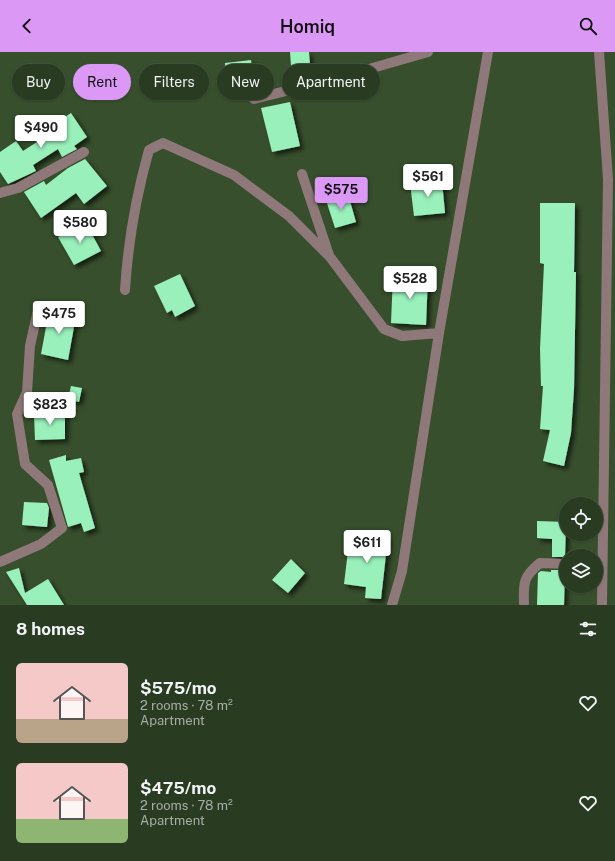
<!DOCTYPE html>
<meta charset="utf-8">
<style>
body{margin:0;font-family:"Public Sans",sans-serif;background:#31422a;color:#f1f3f6;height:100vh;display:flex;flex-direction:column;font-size:15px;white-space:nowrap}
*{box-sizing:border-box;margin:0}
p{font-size:13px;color:#a5ada5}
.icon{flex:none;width:22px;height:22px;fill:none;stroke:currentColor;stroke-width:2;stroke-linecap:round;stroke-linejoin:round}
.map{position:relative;height:553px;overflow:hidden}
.panel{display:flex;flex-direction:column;background:#293b21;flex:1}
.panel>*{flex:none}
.banner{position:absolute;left:12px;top:12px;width:400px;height:36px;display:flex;gap:8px}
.buttons{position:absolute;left:559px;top:445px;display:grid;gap:8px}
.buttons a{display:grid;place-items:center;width:44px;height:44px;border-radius:50%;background:#293b21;box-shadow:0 1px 3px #0004,0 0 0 1px #45553f;font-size:20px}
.price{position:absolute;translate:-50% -34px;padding:0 9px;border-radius:4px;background:#fff;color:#222;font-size:13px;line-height:26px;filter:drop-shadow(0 1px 2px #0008)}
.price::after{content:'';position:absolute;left:50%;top:24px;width:12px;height:9px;margin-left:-6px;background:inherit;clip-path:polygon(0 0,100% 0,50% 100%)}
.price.current{background:#db99f5;color:#111}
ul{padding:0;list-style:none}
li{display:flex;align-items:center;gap:12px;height:100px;padding:0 16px}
li span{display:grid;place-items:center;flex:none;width:112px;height:80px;border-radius:6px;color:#555}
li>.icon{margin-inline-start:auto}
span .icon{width:48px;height:48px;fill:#fffc;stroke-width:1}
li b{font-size:17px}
h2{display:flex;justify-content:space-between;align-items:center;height:48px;padding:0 16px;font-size:17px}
.pill{padding:0 14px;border-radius:18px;background:#293b21;box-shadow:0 1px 3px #0004,0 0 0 1px #45553f;font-size:14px;line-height:36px}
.pill.current{background:#db99f5;color:#111}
header{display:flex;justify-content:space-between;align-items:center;height:52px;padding:0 16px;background:#db99f5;color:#111;font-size:18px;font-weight:600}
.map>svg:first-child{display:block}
</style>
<header><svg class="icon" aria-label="back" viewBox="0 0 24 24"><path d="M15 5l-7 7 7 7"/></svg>Homiq<svg class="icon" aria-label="search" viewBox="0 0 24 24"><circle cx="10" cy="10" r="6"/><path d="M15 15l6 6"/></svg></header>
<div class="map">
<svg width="615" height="553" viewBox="0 0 615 553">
<defs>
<filter id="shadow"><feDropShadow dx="3.5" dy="3.5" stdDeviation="2" flood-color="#0009"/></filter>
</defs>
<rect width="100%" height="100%" fill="#374f2c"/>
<path fill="#99f0bb" filter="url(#shadow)" d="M290,0h19l2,26 -19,1z
M251,8l3,25 -27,2 -2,-24z
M290,50l10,44 -28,6 -11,-44z
M71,61l16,24 -13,9 3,3 -15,8 -4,-8 -25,16 3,6 -28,13 -8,-12v-20l16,-11 7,10 20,-13 -3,-5z
M85,107l22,27 -23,18 -8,-11 -35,25 -17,-26 20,-11 2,4 22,-17z
M442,129l3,32 -31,3 -4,-33z
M348,142l8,28 -21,6 -9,-28z
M540,151h35l-1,69h2l-2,117 -3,44 -7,33 -21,-5 7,-31 -10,-1 3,-43h-2l-1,-37 4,-85 -4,-1z
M86,171l15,28 -27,14 -16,-28z
M180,222l15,32 -20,11 -3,-7 -5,3 -13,-27z
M393,223l35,1 -2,49 -35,-2z
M49,259l27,5 -8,44 -27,-6z
M71,334l11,2 -3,14 -11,-3z
M65,361v26l-30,1 -1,-26z
M66,403v6l15,-3 3,14 -5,1 16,55 -11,4 -3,-9 -13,4 -19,-67z
M24,450l23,1 2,5 -2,19 -25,-2z
M537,469l29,1 -1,35h-13v-18l-15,-1z
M350,482l38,3 -7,62 -16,-1 1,-11 -22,-3z
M291,507l14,14 -17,20 -16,-13z
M19,516l6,25 23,-14 16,26h-37l-21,-33z
M551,518h14l-1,35h-27l1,-32 3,-2 10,1z"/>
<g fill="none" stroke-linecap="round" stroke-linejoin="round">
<path stroke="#8f7879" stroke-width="10" d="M599,0l9,127 -6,426
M254,47l84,-21 90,-26
M302,122l27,81
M0,141l18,-5 66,-36
M125,238c3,-48 11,-94 24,-140l14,-7 71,32 55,41 41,41 54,72 18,7 37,-3
M0,510l41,-18 21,-16 -14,-43 -23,-21 -8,-50 10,-22 3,-46 7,-32
M524,551c-1,-21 0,-27 16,-40l26,1
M392,553l10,-34 37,-238 49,-281"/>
</g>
</svg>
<div class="buttons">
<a><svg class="icon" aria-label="locate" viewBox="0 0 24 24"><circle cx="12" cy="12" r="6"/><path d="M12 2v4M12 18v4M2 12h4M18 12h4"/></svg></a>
<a><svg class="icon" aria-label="layers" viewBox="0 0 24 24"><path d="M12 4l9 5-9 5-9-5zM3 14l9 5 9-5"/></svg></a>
</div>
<b class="price" style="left:41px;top:97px">$490</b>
<b class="price" style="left:428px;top:146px">$561</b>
<b class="price current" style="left:341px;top:159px">$575</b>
<b class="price" style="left:80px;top:192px">$580</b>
<b class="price" style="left:410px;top:248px">$528</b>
<b class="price" style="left:59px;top:283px">$475</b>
<b class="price" style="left:50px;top:374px">$823</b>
<b class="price" style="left:367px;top:512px">$611</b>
<div class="banner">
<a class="pill">Buy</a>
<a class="pill current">Rent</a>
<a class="pill">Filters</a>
<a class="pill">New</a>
<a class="pill">Apartment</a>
</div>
</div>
<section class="panel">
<h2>8 homes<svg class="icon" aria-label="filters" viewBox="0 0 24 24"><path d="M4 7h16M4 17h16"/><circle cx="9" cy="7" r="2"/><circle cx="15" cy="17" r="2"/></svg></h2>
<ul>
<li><span style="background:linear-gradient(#f6c9c9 70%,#b9a48a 0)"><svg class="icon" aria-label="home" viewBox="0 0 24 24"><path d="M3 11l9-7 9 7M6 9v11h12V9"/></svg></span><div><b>$575/mo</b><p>2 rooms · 78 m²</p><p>Apartment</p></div><svg class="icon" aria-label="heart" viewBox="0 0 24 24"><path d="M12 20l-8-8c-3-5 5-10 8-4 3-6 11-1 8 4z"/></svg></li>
<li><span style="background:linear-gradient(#f6c9c9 70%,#8fb573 0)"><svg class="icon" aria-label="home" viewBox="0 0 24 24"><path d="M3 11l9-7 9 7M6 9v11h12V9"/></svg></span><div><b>$475/mo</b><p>2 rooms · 78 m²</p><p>Apartment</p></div><svg class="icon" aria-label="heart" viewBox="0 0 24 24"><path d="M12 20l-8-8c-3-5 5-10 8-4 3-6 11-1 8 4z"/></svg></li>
</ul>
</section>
